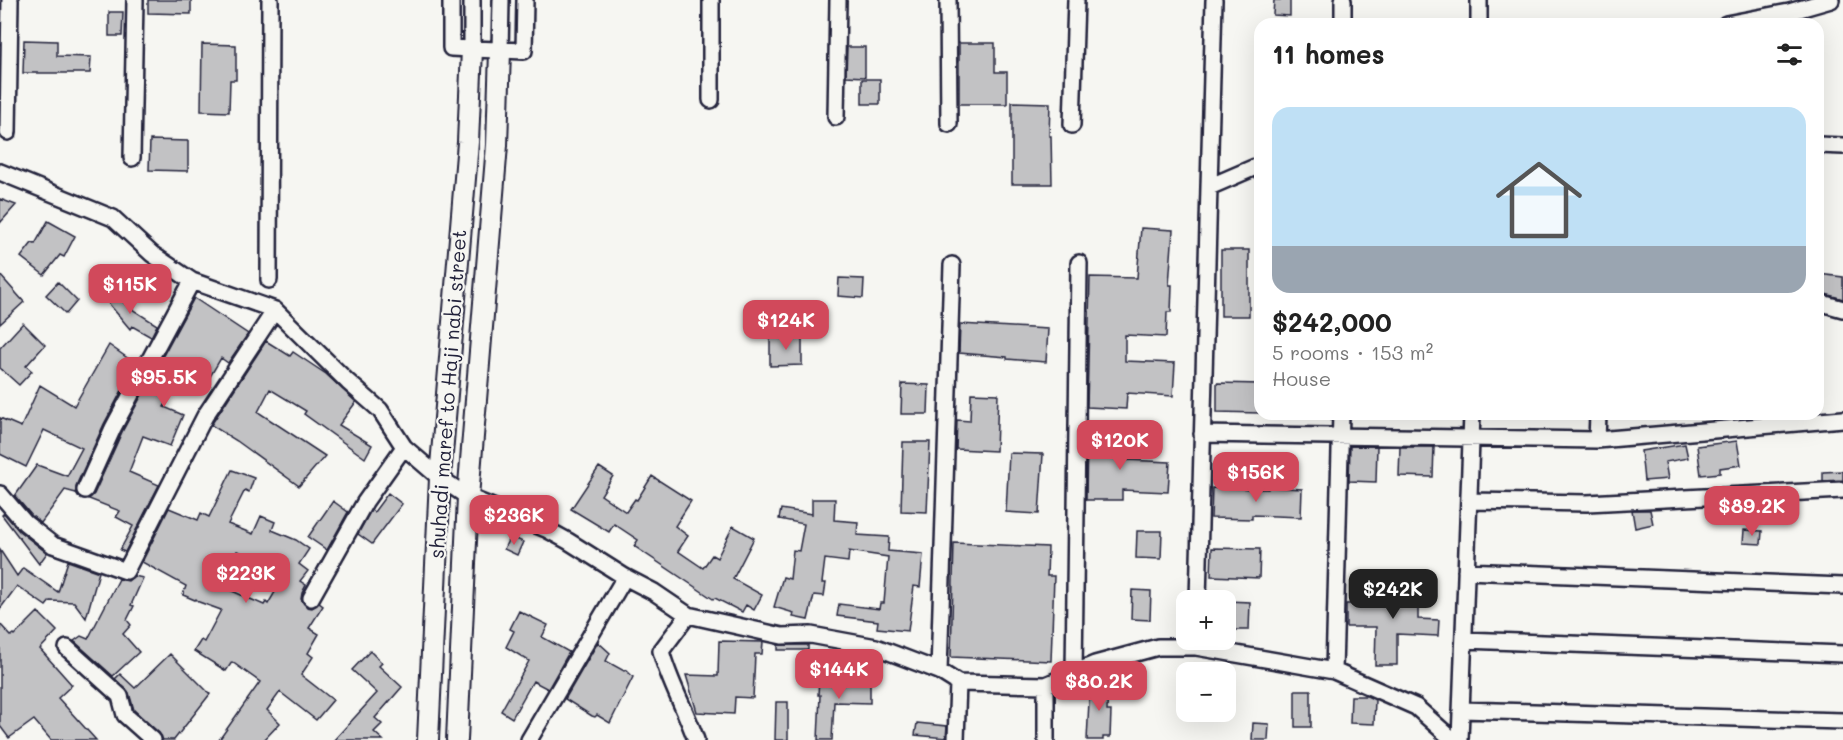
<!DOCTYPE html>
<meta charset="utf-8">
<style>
body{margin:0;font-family:Mali,sans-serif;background:#f6f6f6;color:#222;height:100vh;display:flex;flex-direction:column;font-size:22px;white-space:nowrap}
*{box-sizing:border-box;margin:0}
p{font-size:20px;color:#767676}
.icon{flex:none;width:33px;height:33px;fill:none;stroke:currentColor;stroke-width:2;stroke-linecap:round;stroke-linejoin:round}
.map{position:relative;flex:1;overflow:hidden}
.side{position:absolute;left:1254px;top:18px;width:570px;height:402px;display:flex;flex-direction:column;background:#fff;border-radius:18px;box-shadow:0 6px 24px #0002}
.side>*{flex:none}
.controls{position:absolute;left:1176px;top:590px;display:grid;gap:12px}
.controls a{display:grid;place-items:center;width:60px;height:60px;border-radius:12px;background:#fff;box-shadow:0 6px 24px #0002;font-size:30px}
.price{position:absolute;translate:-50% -51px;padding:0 14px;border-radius:12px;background:#d1495b;color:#fff;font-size:20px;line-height:39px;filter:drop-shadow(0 2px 3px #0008)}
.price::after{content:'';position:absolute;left:50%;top:36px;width:18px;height:14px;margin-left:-9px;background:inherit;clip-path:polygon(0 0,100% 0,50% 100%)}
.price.active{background:#222;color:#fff}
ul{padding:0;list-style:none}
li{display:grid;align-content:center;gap:12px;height:318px;padding:0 18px}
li+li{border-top:2px solid #e0e0e0}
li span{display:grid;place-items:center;height:186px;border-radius:18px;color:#555}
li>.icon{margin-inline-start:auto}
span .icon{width:108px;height:108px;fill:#fffc;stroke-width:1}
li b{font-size:26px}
h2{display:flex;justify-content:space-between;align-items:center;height:72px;padding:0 18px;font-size:26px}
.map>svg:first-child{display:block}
</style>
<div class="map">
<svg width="1843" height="740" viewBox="0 0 1843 740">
<rect width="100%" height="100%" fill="#f6f6f2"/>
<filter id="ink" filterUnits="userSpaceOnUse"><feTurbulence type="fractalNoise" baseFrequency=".0167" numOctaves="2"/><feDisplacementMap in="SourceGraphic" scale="12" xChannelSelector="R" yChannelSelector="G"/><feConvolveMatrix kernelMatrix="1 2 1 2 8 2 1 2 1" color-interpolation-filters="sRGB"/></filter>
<g filter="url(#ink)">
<path fill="#c2c2c4" stroke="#22223b" stroke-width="1.5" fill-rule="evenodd" d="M148,0h43v14l-43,-1z
M1274,0h16v16l-17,-1z
M109,12h14l-1,24h-13z
M24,40l33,1v15l34,1 -1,16h-67z
M959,43h36v29h12v32h-48z
M202,44l34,1v35h-6l-1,32 -28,-1z
M847,47h18v30l-19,-1z
M862,79h18v25h-18z
M1012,102l38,1 -1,33h2l1,48h-40z
M150,140l38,1v30l-39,-1z
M0,199l16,6 -16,18z
M48,221l27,15 -11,21 -4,-2 -16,20 -23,-18 11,-14 3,1z
M1141,228l32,2 -4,55h3l-1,27h-4l-1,25 -41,-2v26l50,2 -2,33 -46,-3 -1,16 -39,-2 3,-130 47,1z
M1221,250h28v66h-28z
M1818,274l25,3v22l-25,-7z
M0,275l24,27 -24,22z
M839,278l25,1 -1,19 -25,-2z
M58,282l19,19 -11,13 -20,-19z
M113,290l14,16 30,19 -6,12 -19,-11 -2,3 -26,-31z
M194,298l54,36 -20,29 -7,-5 -13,22 -18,-11 -9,17 -4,-2 -13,23 19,8 -13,31 -27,-10 -14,36 30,13 -34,67 -5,-2 13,-24 -17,-9 4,-6 -31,-12 5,-5 28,-62z
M23,323l22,22 -19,21 6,5 -13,14 -19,-17v-20z
M960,324l88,5 -2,33 -39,-3v-2l-48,-4z
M770,336h32v29l-32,1z
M266,341l24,15 3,-4 33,22 30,28 -17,23 33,20 -7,13 -61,-44 2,-3 -36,-22 -12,23 67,44 -26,30 -62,-45 -26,-16z
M109,345l27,19 -32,60 -28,62v7l-11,-3 -24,33 -9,-7 -17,-20 22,-31 30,11 15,-28 -38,-18 -18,37 -26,-13v-36l21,9 19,-42 34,21z
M1217,383l43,1v29l-43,-1z
M902,384l27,1 -1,29h-27z
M971,393l27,1 -2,57 -40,-2 1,-29 13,1z
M1087,436l40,1v23l43,2 -2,30 -46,-2v10h-36z
M1737,441l4,24 -21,3v5l-19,2 -4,-29z
M903,442h27l-3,70 -26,-1z
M1685,444l3,14 -23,4 3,17 -24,2 -3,-30z
M1350,446h27l-1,36 -27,-1z
M1400,447h34l-1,30 -34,-1z
M1009,453l34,1 -4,60 -33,-2z
M599,467l14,9 -12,19 25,17 9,-13 2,1 15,-24 39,25 -16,25 13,10 -10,15 25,17 9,-13 5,3 16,-32 21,12 -21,41 29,16 -8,15 -8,-5 -4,7 -27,-14 -2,1 -79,-53 4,-6 -24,-16 -5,8 -38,-23z
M232,470l22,8 -5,14 -4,-2 -17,34 25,10 8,-18 14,6 -3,8 24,10 13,9 -10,15 9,7 -8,10 6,4 -4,8 -1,6 6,8 5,1 7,-5 4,3 -14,22 10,6 -11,19 5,4 -12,18 32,25 -17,20 -36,-28 -13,18 13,13 -16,17h-45l41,-58 -28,-20 -6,9 -32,-20 7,-11 3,2 17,-32 -22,-8 -3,-3 -1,1 -12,-5 3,-9 -44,-24 27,-54 29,12 3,-7 8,4zM237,551l51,19 -20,34 -2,-2 -2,3 -43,-19z
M1843,471v9l-20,1v-9z
M1268,487l34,2 -1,28 -49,-2v4l-41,-1 1,-30 56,1z
M388,493l14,11 -30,40 -14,-10 13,-24 3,2z
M812,499h23l-1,21 24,2 -1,13 32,2 -1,14 35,3 -3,33 -6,-1 -6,45 -31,-3 1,-7 -41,-5 2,-12 40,5 1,-6h4l4,-46 -39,-6 -1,11 -23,-3 -3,24h4l-2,13 -10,-1 -6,25 -15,-3 1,-4 -20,-6 9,-30 7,2 3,-29 6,1 5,-27 -25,-5 2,-10 31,5z
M333,501l15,11 -21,38 -19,-13z
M1632,510h18l3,14 -18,4z
M4,513l15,18 28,22 -8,11 -37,-49z
M1744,530l18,1 -1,13 -18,-1z
M1137,531h25l-1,28 -25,-1z
M510,536l13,6 -6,13 -13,-6z
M954,543l94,4 -1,29h7l-3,85 -100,-4z
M1212,548l48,1 -1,29 -48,-2z
M0,550l17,26 6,-8 35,24 10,-31 31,11 -13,46 -12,-16 -24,-1 -4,5 -29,-20 -17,23z
M134,576l9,2 -12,27 3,1 -7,14 4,5 -8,9 16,18 -26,24 -39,-35 7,-5 7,3 31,-60 9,2z
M1397,576h21v43l21,1 -1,16 -41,-2v31h-22l1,-38h-30v-23l51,-1z
M1132,590l19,1 -1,29 -19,-1z
M1226,601l24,1 -1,28h-23z
M519,611l29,14 -6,12 27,15 -21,37 -15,-8 -21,37 -11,-7 28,-50 -23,-14 8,-16 -4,-2z
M38,612l19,19 -17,18 32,36 -14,13 38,42h-45l-17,-20 -25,18 -9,-12v-102l11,12 3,-2 1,1z
M719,641l44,1 -1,12h-7l-2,44 -18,-1 -1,17 -37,-2 -11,-37 32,1z
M598,642l12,11 -4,8 18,10 2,-1 7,7 -23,46 -13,-8 -2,2 -3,-1 -27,-17z
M778,645h30v5h-30z
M370,651l12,12 -3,3 23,21 -27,31 7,6 -8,8 9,8h-49l43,-47 -25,-23z
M170,654l40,40 -36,46h-11l-4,-7 -25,-23 -5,-17 -14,-14 5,-5 15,14z
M854,677l16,1v25l-36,-1 -2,38h-14l2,-45h-2l1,-17 35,2z
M1090,681l18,1 -1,29h4l-1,26h-7v3h-16z
M1295,690h16v37h-16z
M1351,696h16l8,4 -1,24 -24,-1z
M776,702h12v38h-13z
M917,723l30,3 -1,12 -31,-3z
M1253,723l16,1 -1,16h-16z"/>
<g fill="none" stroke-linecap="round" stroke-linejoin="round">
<g stroke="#22223b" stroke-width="20">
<path id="minor" d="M451,0v48l21,1
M472,0v49l52,2 1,-51
M948,0l1,124
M1343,24v-24
M1479,24v-24
M1726,24l63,-12 42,-12
M500,51l1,-51
M711,100v-100
M836,117l2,-117
M1072,125l4,-125
M8,132l2,-132
M1818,145l25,1
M132,158l3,-158
M0,172l113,46 39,36 40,27 83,29 73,72 32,28 24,37 36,31 28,19 78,32 22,12 57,36 29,15 34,23 94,21 29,-1 65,12 63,24 19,12 88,2 49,-21 63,-17h38l138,24 82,36 37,33
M1209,187l51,-22
M269,280l1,-280
M1818,302l25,7
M1202,434l395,6 246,-21
M1597,440l1,-26
M85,490l28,-62 79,-147
M0,494l25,29 28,22 73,26 79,-155 70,-106
M1469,501l118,2 256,-13
M1466,571l377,15
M311,598l54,-96 39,-55
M1198,600l16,-600
M688,615l-27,36c8,31 25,59 35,89
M1464,640l379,14
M67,648l53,48 5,19 28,25
M939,671l13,-406
M1334,671l7,-257
M1074,674l5,-411
M1461,710l382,11
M529,740l96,-163
M956,740l2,-57
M1046,740v-55
M1460,740l12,-326"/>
</g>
<g stroke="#22223b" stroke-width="24">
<path id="major" d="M428,740l12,-262 28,-336 4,-93
M457,740l11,-243 29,-352 3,-94"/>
</g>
<use href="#minor" stroke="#f6f6f2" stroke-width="15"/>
<use href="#major" stroke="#f6f6f2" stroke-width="20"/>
</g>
</g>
<g text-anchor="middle" stroke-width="4.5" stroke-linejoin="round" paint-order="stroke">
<g font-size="20" fill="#22223b" stroke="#f6f6f2">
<text transform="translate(448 394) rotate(-86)" y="7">shuhadi maref to Haji nabi street</text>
</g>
</g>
</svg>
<div class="controls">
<a>+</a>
<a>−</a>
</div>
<b class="price" style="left:130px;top:315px">$115K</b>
<b class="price" style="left:786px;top:351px">$124K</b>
<b class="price" style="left:164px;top:408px">$95.5K</b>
<b class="price" style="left:1120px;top:471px">$120K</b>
<b class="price" style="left:1256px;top:503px">$156K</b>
<b class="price" style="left:1752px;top:537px">$89.2K</b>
<b class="price" style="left:514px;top:546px">$236K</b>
<b class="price" style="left:246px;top:604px">$223K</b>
<b class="price active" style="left:1393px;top:620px">$242K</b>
<b class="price" style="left:839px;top:700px">$144K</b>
<b class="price" style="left:1099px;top:712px">$80.2K</b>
<section class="side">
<h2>11 homes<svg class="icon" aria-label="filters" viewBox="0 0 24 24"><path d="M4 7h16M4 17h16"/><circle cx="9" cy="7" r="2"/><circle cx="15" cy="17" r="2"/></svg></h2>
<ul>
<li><span style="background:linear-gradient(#bfe0f5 75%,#9aa5b1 0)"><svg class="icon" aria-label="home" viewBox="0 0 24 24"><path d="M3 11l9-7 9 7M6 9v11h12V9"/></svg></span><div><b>$242,000</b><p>5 rooms · 153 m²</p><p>House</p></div></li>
</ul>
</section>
</div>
